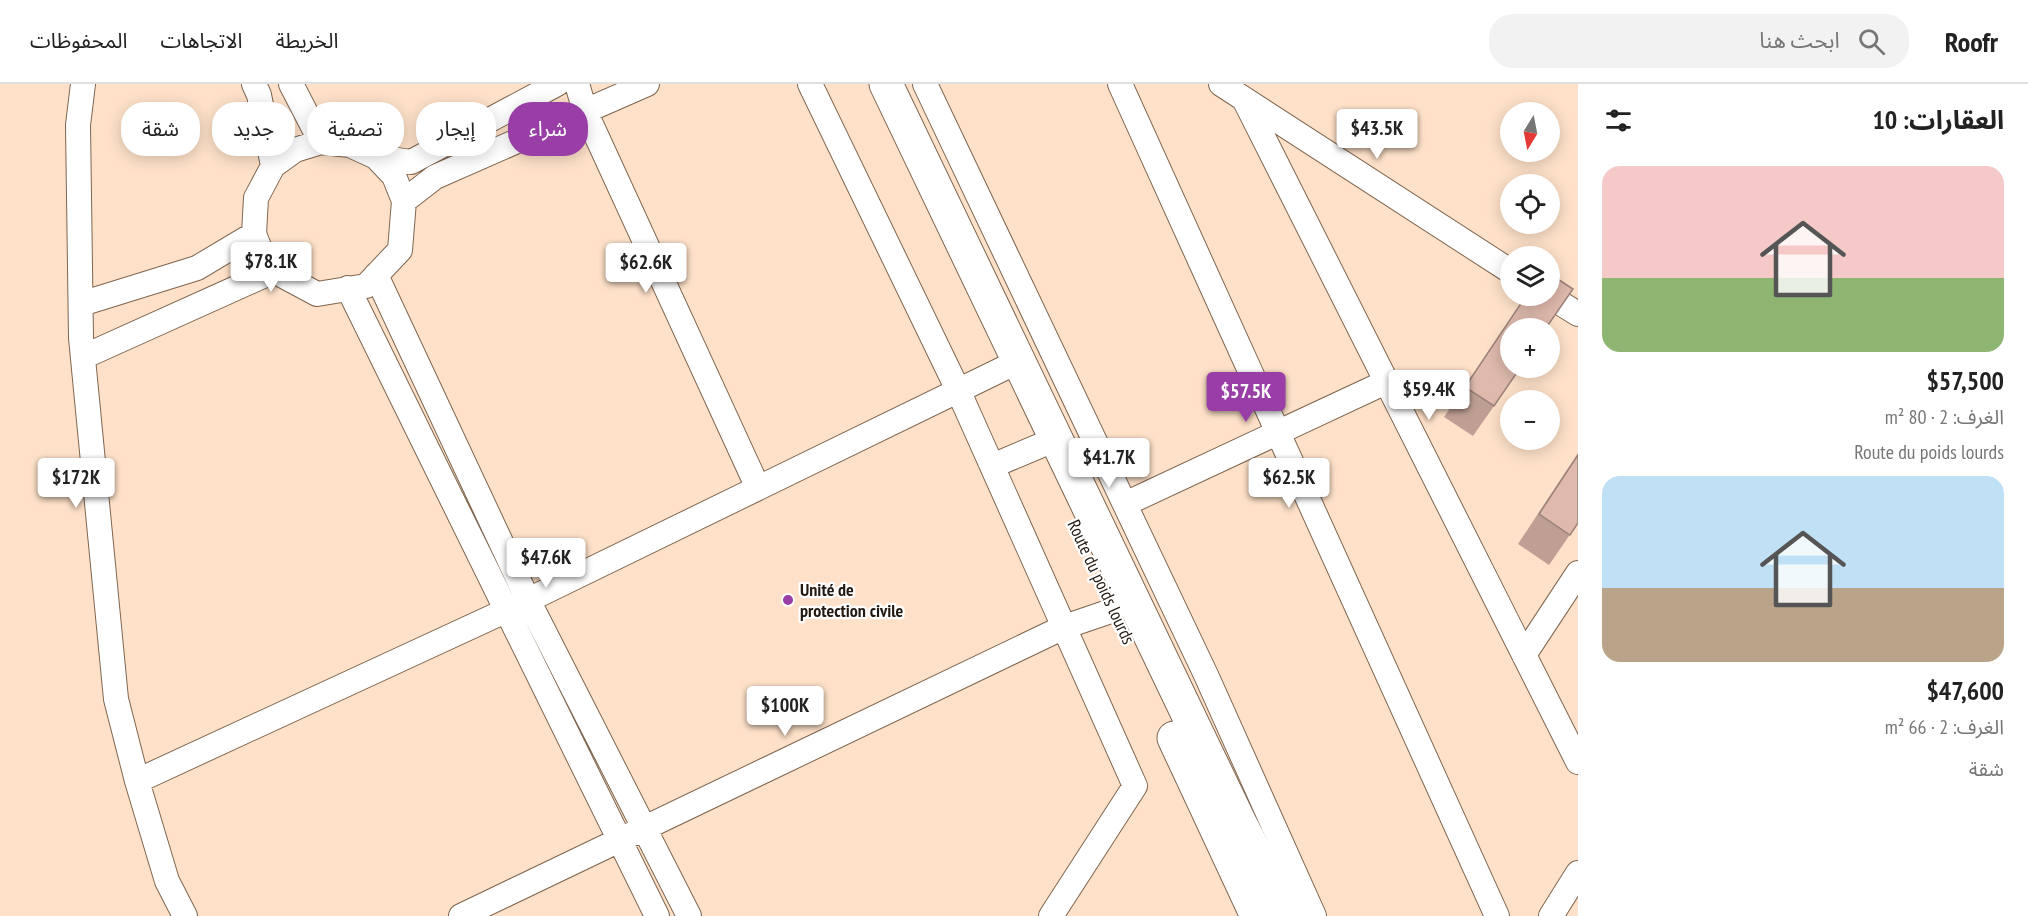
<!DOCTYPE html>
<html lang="ar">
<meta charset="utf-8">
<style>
body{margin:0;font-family:"PT Sans Narrow","Noto Sans Arabic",sans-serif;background:#f2f2f2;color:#222;direction:rtl;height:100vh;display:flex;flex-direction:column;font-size:22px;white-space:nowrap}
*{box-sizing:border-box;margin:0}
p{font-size:20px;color:#767676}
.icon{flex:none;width:33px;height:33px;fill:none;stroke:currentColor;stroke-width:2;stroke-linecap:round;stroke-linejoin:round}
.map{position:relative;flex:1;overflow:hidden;direction:ltr}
.details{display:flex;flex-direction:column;background:#fff;width:450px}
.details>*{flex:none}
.banner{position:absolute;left:18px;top:18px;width:570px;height:54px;direction:rtl;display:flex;gap:12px}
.needle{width:39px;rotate:190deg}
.fabs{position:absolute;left:1500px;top:18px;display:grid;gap:12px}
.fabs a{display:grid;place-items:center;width:60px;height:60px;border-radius:50%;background:#fff;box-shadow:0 3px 15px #0003;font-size:30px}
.price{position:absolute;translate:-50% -51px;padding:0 14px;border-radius:6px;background:#fff;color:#222;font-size:20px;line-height:39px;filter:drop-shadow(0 2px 3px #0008)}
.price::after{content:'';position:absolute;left:50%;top:36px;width:18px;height:14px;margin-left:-9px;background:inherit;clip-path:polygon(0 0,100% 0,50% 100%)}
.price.active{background:#993da7;color:#fff}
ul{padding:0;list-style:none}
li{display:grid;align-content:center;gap:12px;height:318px;padding:0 24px}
li span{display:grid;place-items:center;height:186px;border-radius:18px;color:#555}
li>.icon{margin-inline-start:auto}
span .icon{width:108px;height:108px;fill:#fffc;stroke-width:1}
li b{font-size:26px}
h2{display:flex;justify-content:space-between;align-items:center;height:72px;padding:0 24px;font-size:26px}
.chip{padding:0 21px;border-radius:24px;background:#fff;box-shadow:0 3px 15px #0003;font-size:21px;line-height:54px}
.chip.active{background:#993da7;color:#fff}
header{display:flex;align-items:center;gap:36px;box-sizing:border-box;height:84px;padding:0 30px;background:#fff;border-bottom:2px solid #e0e0e0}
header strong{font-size:28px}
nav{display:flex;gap:33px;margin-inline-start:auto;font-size:21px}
.search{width:420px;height:54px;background:#f2f2f2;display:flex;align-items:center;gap:15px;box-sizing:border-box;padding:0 21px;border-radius:24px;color:#767676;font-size:22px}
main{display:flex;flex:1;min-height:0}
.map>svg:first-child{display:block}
</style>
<header>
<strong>Roofr</strong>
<div class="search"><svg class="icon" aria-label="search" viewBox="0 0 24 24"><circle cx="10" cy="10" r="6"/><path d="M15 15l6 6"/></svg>ابحث هنا</div>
<nav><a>الخريطة</a><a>الاتجاهات</a><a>المحفوظات</a></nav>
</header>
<main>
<section class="details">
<h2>العقارات: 10<svg class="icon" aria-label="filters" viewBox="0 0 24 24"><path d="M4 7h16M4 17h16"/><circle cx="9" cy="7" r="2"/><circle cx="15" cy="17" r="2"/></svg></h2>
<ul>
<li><span style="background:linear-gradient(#f6c9c9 60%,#8fb573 0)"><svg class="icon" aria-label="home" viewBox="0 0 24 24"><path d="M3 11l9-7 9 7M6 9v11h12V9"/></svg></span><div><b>$57,500</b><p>الغرف: 2 · 80 m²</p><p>Route du poids lourds</p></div></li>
<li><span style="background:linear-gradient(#bfe0f5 60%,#b9a48a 0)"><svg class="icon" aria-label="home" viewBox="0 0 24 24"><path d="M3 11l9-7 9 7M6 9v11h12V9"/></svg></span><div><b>$47,600</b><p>الغرف: 2 · 66 m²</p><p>شقة</p></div></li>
</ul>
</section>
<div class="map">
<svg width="1578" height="832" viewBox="0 0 1578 832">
<rect width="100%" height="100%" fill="#fee1c8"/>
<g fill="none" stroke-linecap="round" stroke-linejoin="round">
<g stroke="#7f654f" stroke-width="26">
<path id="street" d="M83,0l-5,41 3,213 35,361 21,82 30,100 18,35
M254,0l5,11 14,71
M291,0l30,58
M577,0l8,27 173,377
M810,0l148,306 177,396 -84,130
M925,0l281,591 108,241
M1120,0l377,832
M1221,0l289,187
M1244,15l334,663
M376,73l18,19 10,25 -4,49 -34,36 -49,8 -43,-23 -12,-17 -8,-20 2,-36 17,-32 22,-16 26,-8 29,3 26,12 35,5 146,-78
M404,117l31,-24 212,-93
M376,191l152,325 161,316
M348,204l309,628
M1549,212l29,18
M81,220l116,-36 57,-34
M83,273l191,-86
M992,382l64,-27
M1125,420l261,-122
M1524,571l54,-82
M137,697l381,-176 501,-244
M461,832l603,-289 50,-17 18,-13
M1551,832l27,-43"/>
</g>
<g stroke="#7f654f" stroke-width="35">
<path id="secondary" d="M886,0l353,737 49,95
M1174,654l83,178"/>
</g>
<use href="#street" stroke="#fff" stroke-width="24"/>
<use href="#secondary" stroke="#fff" stroke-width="33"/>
</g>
<path fill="#bf9f94" d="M1526,212h24l-56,110 -21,30 -29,-19z
M1578,369v70l-29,42 -31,-21z"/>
<path fill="#deb9ac" stroke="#9b8278" stroke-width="1.5" d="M1550,190l23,15 -27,39h-36v40h10l-26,38 -29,-19 61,-91h24z
M1578,371v68l-8,12 -31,-21z"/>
<circle fill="#993da7" stroke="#fff" stroke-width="2" cx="788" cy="516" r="6"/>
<g text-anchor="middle" stroke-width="4.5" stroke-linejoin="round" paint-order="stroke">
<g font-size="18" fill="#231910" stroke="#fff">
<text transform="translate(1101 498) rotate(65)" y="6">Route du poids lourds</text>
</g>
<g font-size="18" font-weight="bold" fill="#231910" stroke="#fff" text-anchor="start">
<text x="800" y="512">Unité de<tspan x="800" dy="21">protection civile</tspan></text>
</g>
</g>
</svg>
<div class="fabs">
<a><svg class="needle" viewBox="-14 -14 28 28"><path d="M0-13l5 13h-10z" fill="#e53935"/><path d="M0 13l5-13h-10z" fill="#767676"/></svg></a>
<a><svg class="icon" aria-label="locate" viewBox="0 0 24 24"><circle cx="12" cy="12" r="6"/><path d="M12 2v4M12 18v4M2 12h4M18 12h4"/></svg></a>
<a><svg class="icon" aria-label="layers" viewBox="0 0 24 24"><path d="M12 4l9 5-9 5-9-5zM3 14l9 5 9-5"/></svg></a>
<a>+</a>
<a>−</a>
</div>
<b class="price" style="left:1377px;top:76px">$43.5K</b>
<b class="price" style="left:271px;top:209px">$78.1K</b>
<b class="price" style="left:646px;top:210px">$62.6K</b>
<b class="price" style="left:1429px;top:337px">$59.4K</b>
<b class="price active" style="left:1246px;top:339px">$57.5K</b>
<b class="price" style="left:1109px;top:405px">$41.7K</b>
<b class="price" style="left:76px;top:425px">$172K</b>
<b class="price" style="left:1289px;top:425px">$62.5K</b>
<b class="price" style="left:546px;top:505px">$47.6K</b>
<b class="price" style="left:785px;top:653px">$100K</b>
<div class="banner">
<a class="chip active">شراء</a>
<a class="chip">إيجار</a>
<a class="chip">تصفية</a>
<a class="chip">جديد</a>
<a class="chip">شقة</a>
</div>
</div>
</main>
